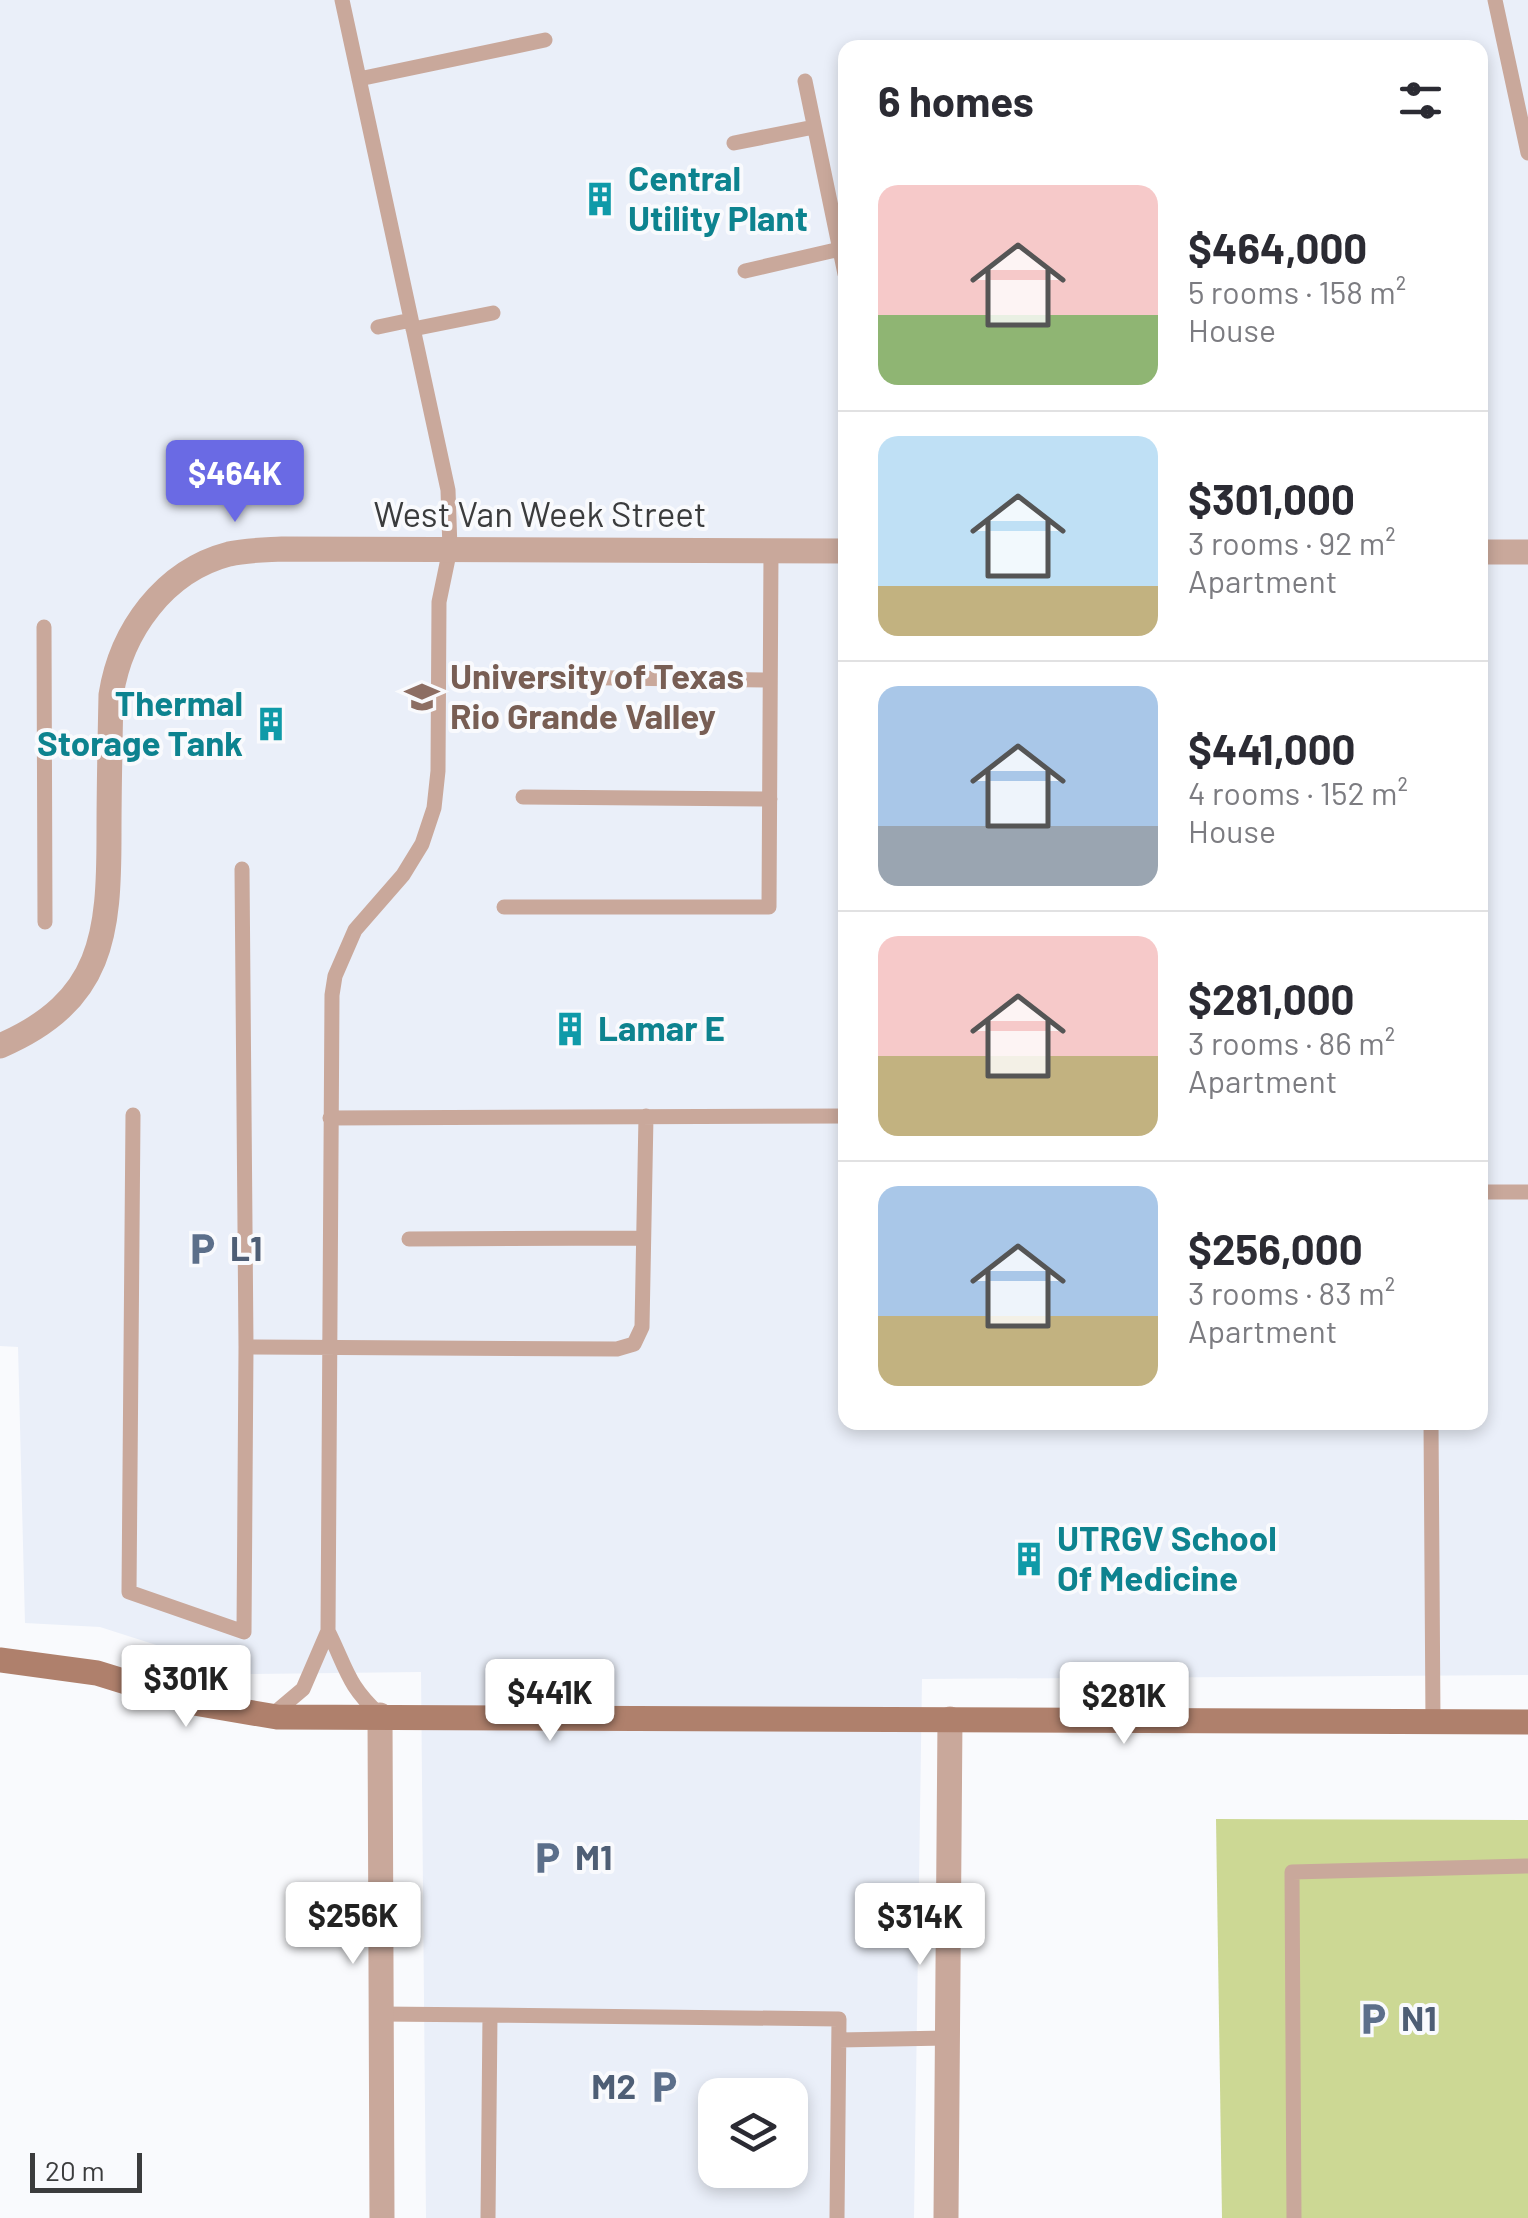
<!DOCTYPE html>
<meta charset="utf-8">
<style>
body{margin:0;font-family:Barlow,sans-serif;background:#f7f7f7;color:#2b2b33;height:100vh;display:flex;flex-direction:column;font-size:38px;white-space:nowrap}
*{box-sizing:border-box;margin:0}
p{font-size:32px;color:#7c7c81}
.icon{flex:none;width:55px;height:55px;fill:none;stroke:currentColor;stroke-width:2;stroke-linecap:round;stroke-linejoin:round}
.map{position:relative;flex:1;overflow:hidden}
.sheet{position:absolute;left:838px;top:40px;width:650px;height:1390px;display:flex;flex-direction:column;background:#fff;border-radius:20px;box-shadow:0 5px 15px #0003}
.sheet>*{flex:none}
.fabs{position:absolute;left:698px;top:2078px;display:grid;gap:20px}
.fabs a{display:grid;place-items:center;width:110px;height:110px;border-radius:20px;background:#fff;box-shadow:0 5px 15px #0003;font-size:50px}
.scale{position:absolute;left:30px;bottom:25px;width:112px;box-sizing:border-box;padding-left:10px;border:5px solid #3b3c3d;border-top:0;font-size:28px;line-height:35px;white-space:nowrap;color:#3b3c3d;-webkit-text-stroke:8px #f9fafd;paint-order:stroke}
.price{position:absolute;translate:-50% -85px;padding:0 22px;border-radius:10px;background:#fff;color:#222;font-size:32px;line-height:65px;filter:drop-shadow(0 2px 5px #0008)}
.price::after{content:'';position:absolute;left:50%;top:60px;width:30px;height:22px;margin-left:-15px;background:inherit;clip-path:polygon(0 0,100% 0,50% 100%)}
.price.on{background:#6a6ae4;color:#fff}
ul{padding:0;list-style:none}
li{display:flex;align-items:center;gap:30px;height:250px;padding:0 40px}
li+li{border-top:2px solid #e1e1e2}
li span{display:grid;place-items:center;flex:none;width:280px;height:200px;border-radius:20px;color:#555}
li>.icon{margin-inline-start:auto}
span .icon{width:120px;height:120px;fill:#fffc;stroke-width:1}
li b{font-size:42px}
h2{display:flex;justify-content:space-between;align-items:center;height:120px;padding:0 40px;font-size:42px}
.map>svg:first-child{display:block}
</style>
<div class="map">
<svg width="1528" height="2218" viewBox="0 0 1528 2218">
<rect width="100%" height="100%" fill="#f9fafd"/>
<path fill="#eaeff9" fill-rule="evenodd" d="M0,0h1528v1675l-606,4 -8,539h-488l-5,-546 -174,2 -147,-47 -75,-4 -7,-276 -18,-1zM845,48h635v1374h-635zM715,2095h75v75h-75z"/>
<path fill="#ccd894" d="M1216,1819l312,1v398h-306z"/>
<g fill="none" stroke-linecap="round" stroke-linejoin="round">
<path stroke="#c9a89b" stroke-width="15" d="M1495,0l33,153
M359,79l186,-39
M805,81l40,193
M734,143l80,-16
M745,271l95,-22
M378,327l33,-7
M413,329l80,-16
M44,627l1,295
M540,677l230,3
M523,797l247,2
M242,869l4,478
M504,907h265l2,-355
M133,1115l-4,477 115,40 2,-285 371,2 17,-5 8,-17 4,-211
M330,1118l515,-2
M1480,1192h48
M409,1239l234,-1
M1431,1422l2,300
M328,1631c19,38 19,54 52,84
M271,1716l32,-27 25,-58 4,-636 3,-19 20,-46 48,-55 19,-31 12,-36 4,-37 1,-169 11,-53 -2,-59 -106,-490
M381,2014l109,1
M839,2040l108,-2
M488,2218l2,-203 349,4 -2,199
M1294,2218l-2,-346 236,-6"/>
<path stroke="#c9a89b" stroke-width="25" d="M1480,552h48
M0,1046c104,-45 109,-112 109,-213 0,-46 1,-92 2,-138 10,-64 53,-124 118,-141 17,-4 35,-4 53,-5l563,2
M380,1715l2,503
M946,2218l4,-499"/>
<path stroke="#af806c" stroke-width="25" d="M0,1660l97,13 97,30 83,14 1251,5"/>
</g>
<defs>
<g id="building-bare" transform="scale(2.7)"><path d="M-4-6H4V6H1V3H-1V6H-4ZM-2.5-4.3h1.7v1.8h-1.7ZM.8-4.3h1.7v1.8H.8ZM-2.5-1h1.7V.8h-1.7ZM.8-1h1.7V.8H.8Z" fill="#0f9aa8" stroke="#f9fafd" stroke-width="2.5" paint-order="stroke"/></g>
<g id="university-bare" transform="scale(2.7)"><path d="M0-5L7-2L0 1L-7-2ZM-4 1L0 2.5L4 1V4Q0 6-4 4Z" fill="#8d6e63" stroke="#f9fafd" stroke-width="2.5" paint-order="stroke"/></g>
<g id="parking-bare" transform="scale(2.7)"><path d="M-3.5-5.5H1a3.5 3.5 0 0 1 0 7H-1V5.5H-3.5ZM-1-3.4V-.6H.8a1.4 1.4 0 0 0 0-2.8Z" fill="#5c6f8a" stroke="#f9fafd" stroke-width="2.5" paint-order="stroke"/></g>
</defs>
<g fill-rule="evenodd">
<use href="#building-bare" x="600" y="199"/>
<use href="#university-bare" x="422" y="697"/>
<use href="#building-bare" x="271" y="724"/>
<use href="#building-bare" x="570" y="1029"/>
<use href="#parking-bare" x="202" y="1249"/>
<use href="#building-bare" x="1029" y="1559"/>
<use href="#parking-bare" x="547" y="1858"/>
<use href="#parking-bare" x="1373" y="2019"/>
<use href="#parking-bare" x="664" y="2087"/>
</g>
<g text-anchor="middle" stroke-width="8" stroke-linejoin="round" paint-order="stroke">
<g font-size="35" font-weight="bold" fill="#0d838f" stroke="#f9fafd" text-anchor="start">
<text x="628" y="191">Central<tspan x="628" dy="40">Utility Plant</tspan></text>
<text x="243" y="716" text-anchor="end">Thermal<tspan x="243" dy="40">Storage Tank</tspan></text>
<text x="598" y="1041">Lamar E</text>
<text x="1057" y="1551">UTRGV School<tspan x="1057" dy="40">Of Medicine</tspan></text>
</g>
<g font-size="35" fill="#3b3c3d" stroke="#f9fafd">
<text x="540" y="527">West Van Week Street</text>
</g>
<g font-size="35" font-weight="bold" fill="#785e54" stroke="#f9fafd" text-anchor="start">
<text x="450" y="689">University of Texas<tspan x="450" dy="40">Rio Grande Valley</tspan></text>
</g>
<g font-size="35" font-weight="bold" fill="#4e5e75" stroke="#f9fafd" text-anchor="start">
<text x="230" y="1261">L1</text>
<text x="575" y="1870">M1</text>
<text x="1401" y="2031">N1</text>
<text x="636" y="2099" text-anchor="end">M2</text>
</g>
</g>
</svg>
<div class="fabs">
<a><svg class="icon" aria-label="layers" viewBox="0 0 24 24"><path d="M12 4l9 5-9 5-9-5zM3 14l9 5 9-5"/></svg></a>
</div>
<div class="scale">20 m</div>
<b class="price on" style="left:235px;top:525px">$464K</b>
<b class="price" style="left:186px;top:1730px">$301K</b>
<b class="price" style="left:550px;top:1744px">$441K</b>
<b class="price" style="left:1124px;top:1747px">$281K</b>
<b class="price" style="left:353px;top:1967px">$256K</b>
<b class="price" style="left:920px;top:1968px">$314K</b>
<section class="sheet">
<h2>6 homes<svg class="icon" aria-label="filters" viewBox="0 0 24 24"><path d="M4 7h16M4 17h16"/><circle cx="9" cy="7" r="2"/><circle cx="15" cy="17" r="2"/></svg></h2>
<ul>
<li><span style="background:linear-gradient(#f6c9c9 65%,#8fb573 0)"><svg class="icon" aria-label="home" viewBox="0 0 24 24"><path d="M3 11l9-7 9 7M6 9v11h12V9"/></svg></span><div><b>$464,000</b><p>5 rooms · 158 m²</p><p>House</p></div></li>
<li><span style="background:linear-gradient(#bfe0f5 75%,#c2b280 0)"><svg class="icon" aria-label="home" viewBox="0 0 24 24"><path d="M3 11l9-7 9 7M6 9v11h12V9"/></svg></span><div><b>$301,000</b><p>3 rooms · 92 m²</p><p>Apartment</p></div></li>
<li><span style="background:linear-gradient(#a9c7e8 70%,#9aa5b1 0)"><svg class="icon" aria-label="home" viewBox="0 0 24 24"><path d="M3 11l9-7 9 7M6 9v11h12V9"/></svg></span><div><b>$441,000</b><p>4 rooms · 152 m²</p><p>House</p></div></li>
<li><span style="background:linear-gradient(#f6c9c9 60%,#c2b280 0)"><svg class="icon" aria-label="home" viewBox="0 0 24 24"><path d="M3 11l9-7 9 7M6 9v11h12V9"/></svg></span><div><b>$281,000</b><p>3 rooms · 86 m²</p><p>Apartment</p></div></li>
<li><span style="background:linear-gradient(#a9c7e8 65%,#c2b280 0)"><svg class="icon" aria-label="home" viewBox="0 0 24 24"><path d="M3 11l9-7 9 7M6 9v11h12V9"/></svg></span><div><b>$256,000</b><p>3 rooms · 83 m²</p><p>Apartment</p></div></li>
</ul>
</section>
</div>
